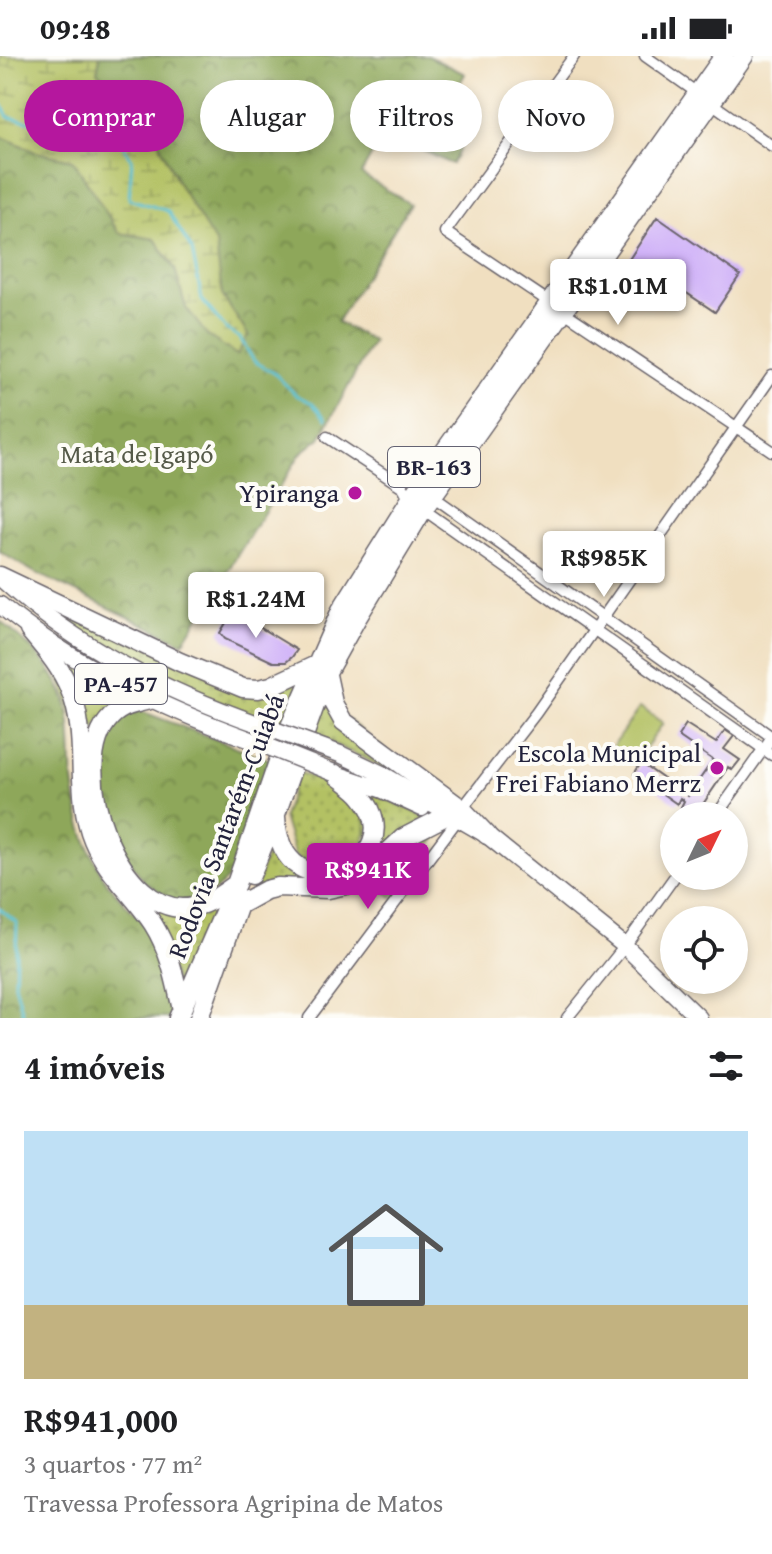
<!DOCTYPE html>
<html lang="pt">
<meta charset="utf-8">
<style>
body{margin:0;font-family:"Gentium Book Plus",serif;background:#f6f6f6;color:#202124;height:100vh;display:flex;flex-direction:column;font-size:30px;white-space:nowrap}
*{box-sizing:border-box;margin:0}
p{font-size:26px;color:#757577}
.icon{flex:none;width:44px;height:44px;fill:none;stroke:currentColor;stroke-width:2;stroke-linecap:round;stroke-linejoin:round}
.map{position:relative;height:962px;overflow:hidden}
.drawer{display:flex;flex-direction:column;background:#fff;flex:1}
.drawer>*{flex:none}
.hud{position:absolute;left:24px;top:24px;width:724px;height:72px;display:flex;gap:16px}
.needle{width:52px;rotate:47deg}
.buttons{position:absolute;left:660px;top:746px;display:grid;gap:16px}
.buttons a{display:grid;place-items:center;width:88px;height:88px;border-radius:50%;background:#fff;box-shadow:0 4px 12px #0003;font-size:40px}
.price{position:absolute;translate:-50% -68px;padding:0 18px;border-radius:8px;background:#fff;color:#222;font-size:26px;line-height:52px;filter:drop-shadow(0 2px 4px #0008)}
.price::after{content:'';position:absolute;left:50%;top:48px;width:24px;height:18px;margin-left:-12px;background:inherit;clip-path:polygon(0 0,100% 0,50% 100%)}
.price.current{background:#b5179e;color:#fff}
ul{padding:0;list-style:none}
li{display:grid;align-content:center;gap:16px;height:424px;padding:0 24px}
li span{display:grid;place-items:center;height:248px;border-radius:0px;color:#555}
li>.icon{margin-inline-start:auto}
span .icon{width:144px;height:144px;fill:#fffc;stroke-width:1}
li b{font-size:34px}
h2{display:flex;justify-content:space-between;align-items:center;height:96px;padding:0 24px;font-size:34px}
.pill{padding:0 28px;border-radius:36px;background:#fff;box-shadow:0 4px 12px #0003;font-size:28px;line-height:72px}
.pill.current{background:#b5179e;color:#fff}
.status{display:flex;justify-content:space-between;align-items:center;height:56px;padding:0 40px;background:#fff;direction:ltr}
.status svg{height:22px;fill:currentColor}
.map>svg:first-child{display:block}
</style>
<div class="status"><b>09:48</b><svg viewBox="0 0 49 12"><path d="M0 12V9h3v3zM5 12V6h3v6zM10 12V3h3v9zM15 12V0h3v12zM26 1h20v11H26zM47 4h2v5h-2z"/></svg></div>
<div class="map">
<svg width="772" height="962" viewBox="0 0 772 962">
<defs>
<pattern id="green-dots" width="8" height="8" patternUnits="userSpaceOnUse" patternTransform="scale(2)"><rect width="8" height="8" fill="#b3c164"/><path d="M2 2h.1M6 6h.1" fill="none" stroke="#919c54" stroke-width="1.8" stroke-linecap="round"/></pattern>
<pattern id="forest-crowns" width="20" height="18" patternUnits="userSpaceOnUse" patternTransform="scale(2)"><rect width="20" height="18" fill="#8ea75a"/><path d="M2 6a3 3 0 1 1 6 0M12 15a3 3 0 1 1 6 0" fill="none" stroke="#74884c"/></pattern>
<pattern id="wetland-marsh" width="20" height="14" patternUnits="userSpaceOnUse" patternTransform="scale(2)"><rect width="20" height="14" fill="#b3c164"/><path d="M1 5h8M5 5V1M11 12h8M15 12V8" fill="none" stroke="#919c54"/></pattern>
</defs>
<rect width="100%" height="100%" fill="#fdfcf7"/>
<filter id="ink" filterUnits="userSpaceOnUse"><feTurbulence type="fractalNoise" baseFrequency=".0125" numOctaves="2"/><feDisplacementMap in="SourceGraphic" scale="16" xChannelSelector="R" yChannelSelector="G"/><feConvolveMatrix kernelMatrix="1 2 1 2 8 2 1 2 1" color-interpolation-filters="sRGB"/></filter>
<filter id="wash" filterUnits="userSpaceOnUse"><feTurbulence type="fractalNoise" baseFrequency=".006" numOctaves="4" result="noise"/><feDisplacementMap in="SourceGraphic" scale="32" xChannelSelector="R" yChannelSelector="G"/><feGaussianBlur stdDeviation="1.8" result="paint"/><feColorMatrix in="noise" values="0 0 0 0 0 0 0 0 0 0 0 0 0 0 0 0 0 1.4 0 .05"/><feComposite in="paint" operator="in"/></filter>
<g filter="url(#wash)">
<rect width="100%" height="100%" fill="#f0dfc0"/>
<path fill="url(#green-dots)" stroke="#6a7250" stroke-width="2" d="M0,521l243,111 63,-18 -23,58 -110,-45 -69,-36z
M50,592l83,50c-30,19 -39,20 -46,57z
M326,633l3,15 126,104 -70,-40 -73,-34z
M298,716l44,17 23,19c3,44 -3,48 -44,61l-26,-13 -12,-39z
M360,731l66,30 -62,50 -112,26 21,-54 26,34 72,-18z
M434,772l6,4 -48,65 -21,-17 26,-28z
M225,843l-41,106 -38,-104z"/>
<path fill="url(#forest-crowns)" stroke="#58644a" stroke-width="2" d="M100,0h328l37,18 -21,38 26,18 -18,34 -68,-31 -23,41 49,30 -73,118 36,19 -53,97 -19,15 -118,190 -149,-71 -34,-20v-416l37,16 36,8 46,72 36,7 20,30 11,39 62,27 -26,-40 -7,-51 -37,-61 -30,-64 -51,-47z
M0,565c25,20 51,42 63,73 9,23 8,47 9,72 2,36 10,72 28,105 16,30 49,50 63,81 3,7 3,16 5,24 4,14 6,28 4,42h-172z
M138,654l133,50 -38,114 -22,20 -34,9 -33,-22 -20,-27 -17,-37 -8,-40 1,-31 21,-31z"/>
<path fill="url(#wetland-marsh)" stroke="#6a7250" stroke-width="2" d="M0,0h100l-3,16 51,47 30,64 38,61 6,51 26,40 -11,20 -29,-19 -22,-28 -11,-39 -20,-30 -36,-6 -46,-73 -36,-8 -37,-16z"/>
<path fill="#b3c164" stroke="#6a7250" stroke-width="2" d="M640,651l23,16 -28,41 -23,-17z"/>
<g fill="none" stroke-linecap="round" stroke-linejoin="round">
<path stroke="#52bdce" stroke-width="3" d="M0,44l8,17 30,6 32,-20 35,15 27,41 -3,40 39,12 24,39 10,50 24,29 14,9 14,23 20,12 22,22 16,8 14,16
M0,853l17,14 -2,61 9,34"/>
</g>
<g id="blocks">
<path fill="#cdadf8" d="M657,161l83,58 -25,37 -36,-24 -9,13 -5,-3 -3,4 -42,-29z
M233,555l64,39 -5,7 -6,5h-13l-48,-23 -5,-6z
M686,668l30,19 9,-13 9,6 -10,13 16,11 -8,10 -4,-3 -33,49 -14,-9 3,-6 -4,-3 -3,6 -43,-30 7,-11 47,33 25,-36 -35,-24z"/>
</g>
</g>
<g filter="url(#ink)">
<use href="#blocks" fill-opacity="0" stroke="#6a646a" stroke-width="2"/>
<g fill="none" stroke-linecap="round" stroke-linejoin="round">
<g stroke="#6a646a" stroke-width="13">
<path id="street" d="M574,0l-129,176 327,219
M645,0l127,90
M327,381l76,50 7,13 362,255
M431,439l341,242 -56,79
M461,754l75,-97 236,-337
M309,962l146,-195
M567,962l58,-72 50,-70"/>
</g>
<g stroke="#6a646a" stroke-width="19">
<path id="primary" d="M4,525c74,67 161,110 254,143
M0,549c74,62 164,104 254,136
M340,698l40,19 107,62 138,111 74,72
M339,719l44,15 39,18"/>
</g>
<g stroke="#6a646a" stroke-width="21">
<path id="highway" d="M0,520l180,86 63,26 15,1 13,-3 43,-20
M29,574c15,18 32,37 41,60 20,47 3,102 23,150 14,34 41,54 60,84 17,27 22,55 29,86
M327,619l6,28 10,18 119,88 25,26
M150,644c-14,3 -29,6 -39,17 -48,49 9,205 82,190 16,-3 31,-14 43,-23
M276,761c5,104 140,44 86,-20 -7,-9 -19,-16 -28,-24
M251,819l25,-61 51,-142 30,-54 67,-110 320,-452
M239,849l27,-15 12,-3 50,2 27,-6 48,-45 41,-21
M178,962l58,-134 55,-160 50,-114 69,-110 314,-444
M199,962l42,-119"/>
</g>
<use href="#street" stroke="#fff" stroke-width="10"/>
<use href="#primary" stroke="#fff" stroke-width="16"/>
<use href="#highway" stroke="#fff" stroke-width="18"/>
<g stroke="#6a646a" stroke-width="19" stroke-linecap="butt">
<path id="primary-bridge" d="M258,668l82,30
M254,685l80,32"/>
</g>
<use href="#primary-bridge" stroke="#fff" stroke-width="16"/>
</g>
</g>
<g fill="#b5179e" stroke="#fdfcf7" stroke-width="3">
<circle cx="355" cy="437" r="8"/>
<circle cx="717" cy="712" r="8"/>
</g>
<g text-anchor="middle" stroke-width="8" stroke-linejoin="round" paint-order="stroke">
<g fill="#fdfcf7" stroke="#646373" stroke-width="2">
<rect x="388" y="391" width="92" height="40" rx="6"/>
<rect x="75" y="608" width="92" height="40" rx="6"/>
</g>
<g font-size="24" font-weight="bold" fill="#22223b">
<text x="434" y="419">BR-163</text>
<text x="121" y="636">PA-457</text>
</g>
<g font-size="26" fill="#555a49" stroke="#fdfcf7">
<text x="137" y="407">Mata de Igapó</text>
</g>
<g font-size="26" fill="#22223b" stroke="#fdfcf7" text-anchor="end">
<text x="339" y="446">Ypiranga</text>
<text x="701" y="706">Escola Municipal<tspan x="701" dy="30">Frei Fabiano Merrz</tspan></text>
</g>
<g font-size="26" fill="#22223b" stroke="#fdfcf7">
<text transform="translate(226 770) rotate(-69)" y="9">Rodovia Santarém-Cuiabá</text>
</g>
</g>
</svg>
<div class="buttons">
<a><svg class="needle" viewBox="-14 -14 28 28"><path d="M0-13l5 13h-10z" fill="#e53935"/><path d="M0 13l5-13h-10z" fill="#757577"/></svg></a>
<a><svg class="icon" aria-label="locate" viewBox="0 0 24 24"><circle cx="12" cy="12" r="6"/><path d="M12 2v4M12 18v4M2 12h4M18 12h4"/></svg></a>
</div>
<b class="price" style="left:618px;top:271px">R$1.01M</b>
<b class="price" style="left:604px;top:543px">R$985K</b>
<b class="price" style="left:256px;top:584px">R$1.24M</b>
<b class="price current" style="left:368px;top:855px">R$941K</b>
<div class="hud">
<a class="pill current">Comprar</a>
<a class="pill">Alugar</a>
<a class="pill">Filtros</a>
<a class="pill">Novo</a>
</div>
</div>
<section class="drawer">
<h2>4 imóveis<svg class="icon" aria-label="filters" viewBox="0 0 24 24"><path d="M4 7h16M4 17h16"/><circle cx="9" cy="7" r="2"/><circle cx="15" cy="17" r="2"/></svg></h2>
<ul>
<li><span style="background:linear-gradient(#bfe0f5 70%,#c2b280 0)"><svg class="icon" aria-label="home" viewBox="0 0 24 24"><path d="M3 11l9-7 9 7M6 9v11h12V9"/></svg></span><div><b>R$941,000</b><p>3 quartos · 77 m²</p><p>Travessa Professora Agripina de Matos</p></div></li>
</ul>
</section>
